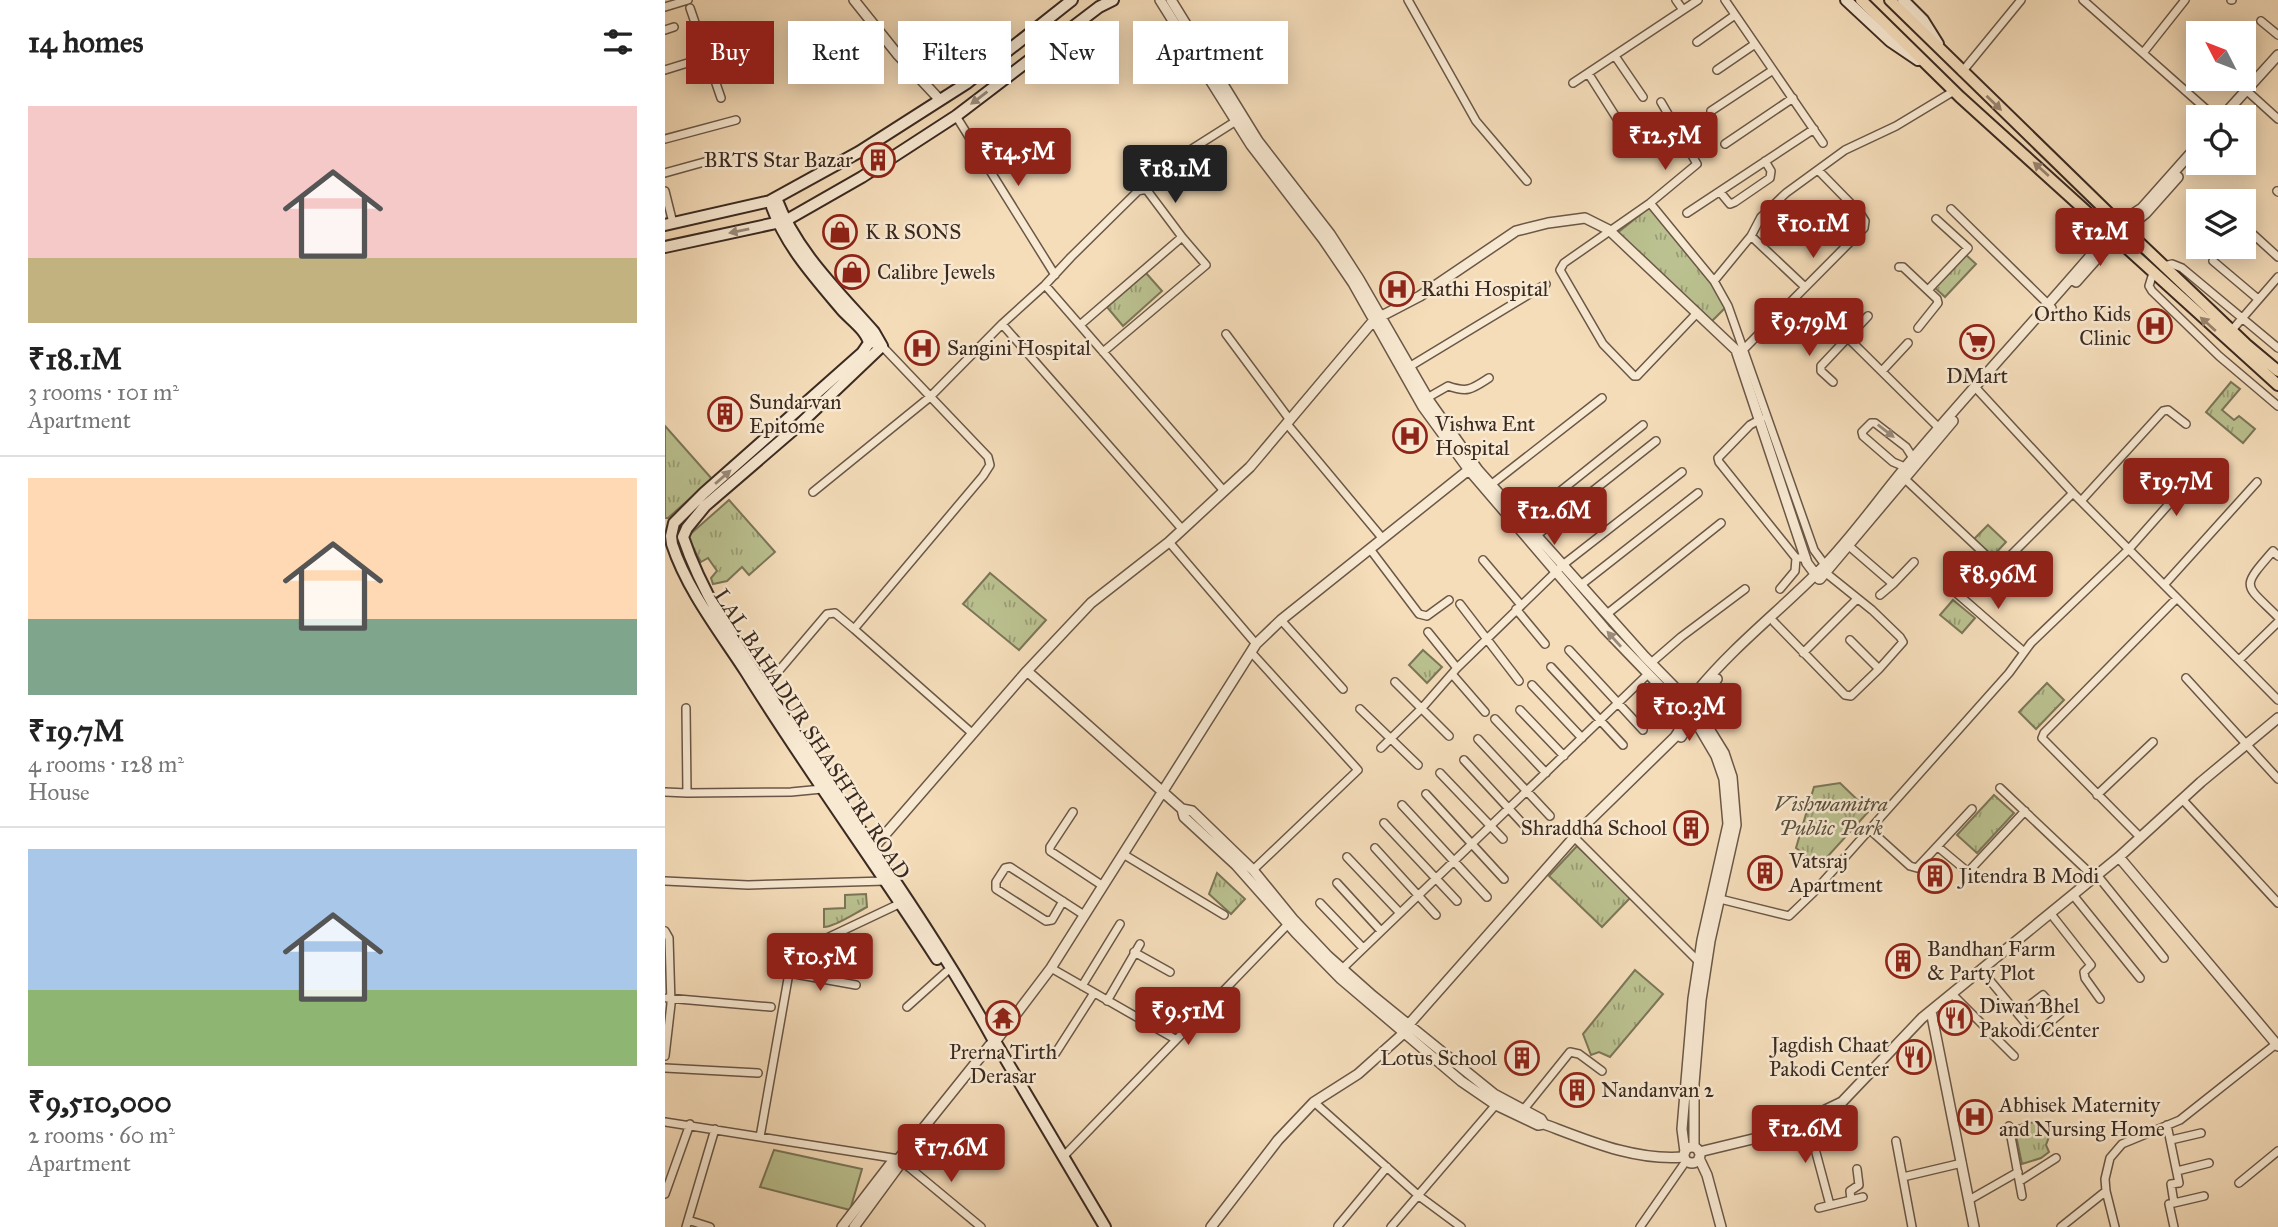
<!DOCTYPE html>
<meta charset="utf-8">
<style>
body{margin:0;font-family:"IM FELL Great Primer",serif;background:#f2f2f2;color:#222;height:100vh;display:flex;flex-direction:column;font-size:26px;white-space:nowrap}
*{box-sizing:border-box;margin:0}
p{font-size:23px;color:#767676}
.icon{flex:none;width:38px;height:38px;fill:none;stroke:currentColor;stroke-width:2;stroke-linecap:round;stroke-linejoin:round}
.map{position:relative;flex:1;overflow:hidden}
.side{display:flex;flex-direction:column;background:#fff;width:665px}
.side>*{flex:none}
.banner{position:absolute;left:21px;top:21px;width:665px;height:63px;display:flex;gap:14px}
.needle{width:46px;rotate:312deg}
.fabs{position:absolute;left:1521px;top:21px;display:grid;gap:14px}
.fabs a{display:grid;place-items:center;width:70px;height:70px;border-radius:0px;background:#fff;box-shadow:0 4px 18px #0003;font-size:35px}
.price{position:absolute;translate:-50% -60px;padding:0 16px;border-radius:7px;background:#8f2418;color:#fff;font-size:23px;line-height:46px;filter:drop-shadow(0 2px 4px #0008)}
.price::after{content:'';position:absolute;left:50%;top:42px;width:21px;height:16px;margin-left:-10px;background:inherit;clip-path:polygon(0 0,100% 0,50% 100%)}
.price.selected{background:#222;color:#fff}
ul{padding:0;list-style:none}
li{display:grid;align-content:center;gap:14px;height:371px;padding:0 28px}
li+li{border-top:2px solid #e0e0e0}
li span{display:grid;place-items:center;height:217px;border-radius:0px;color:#555}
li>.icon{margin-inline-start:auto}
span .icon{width:126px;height:126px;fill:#fffc;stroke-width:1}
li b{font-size:30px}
h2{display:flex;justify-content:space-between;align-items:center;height:84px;padding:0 28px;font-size:30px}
.tag{padding:0 24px;border-radius:0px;background:#fff;box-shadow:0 4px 18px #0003;font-size:24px;line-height:63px}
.tag.selected{background:#8f2418;color:#fff}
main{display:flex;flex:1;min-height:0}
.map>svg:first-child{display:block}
</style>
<main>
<section class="side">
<h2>14 homes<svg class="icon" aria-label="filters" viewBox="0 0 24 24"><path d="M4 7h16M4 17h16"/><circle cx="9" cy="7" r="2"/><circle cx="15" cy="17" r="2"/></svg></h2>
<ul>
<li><span style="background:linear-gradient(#f6c9c9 70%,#c2b280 0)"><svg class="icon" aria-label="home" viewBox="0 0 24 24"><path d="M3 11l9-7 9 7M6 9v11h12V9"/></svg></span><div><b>₹18.1M</b><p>3 rooms · 101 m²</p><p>Apartment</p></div></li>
<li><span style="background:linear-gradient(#ffd9b3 65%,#7fa58c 0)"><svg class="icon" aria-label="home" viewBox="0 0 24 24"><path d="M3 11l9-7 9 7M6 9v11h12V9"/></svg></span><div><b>₹19.7M</b><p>4 rooms · 128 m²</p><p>House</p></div></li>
<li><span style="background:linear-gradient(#a9c7e8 65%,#8fb573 0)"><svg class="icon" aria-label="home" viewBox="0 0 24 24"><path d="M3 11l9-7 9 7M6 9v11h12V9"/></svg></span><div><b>₹9,510,000</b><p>2 rooms · 60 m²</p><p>Apartment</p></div></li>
</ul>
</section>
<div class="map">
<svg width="1613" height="1227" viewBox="0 0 1613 1227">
<defs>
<pattern id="grass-tufts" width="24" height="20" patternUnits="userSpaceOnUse" patternTransform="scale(1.75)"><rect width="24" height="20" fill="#bbc190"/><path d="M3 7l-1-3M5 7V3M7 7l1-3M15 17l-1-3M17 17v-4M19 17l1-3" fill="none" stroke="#999d75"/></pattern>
</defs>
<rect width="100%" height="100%" fill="#f5ddba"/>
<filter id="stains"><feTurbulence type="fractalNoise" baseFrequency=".00286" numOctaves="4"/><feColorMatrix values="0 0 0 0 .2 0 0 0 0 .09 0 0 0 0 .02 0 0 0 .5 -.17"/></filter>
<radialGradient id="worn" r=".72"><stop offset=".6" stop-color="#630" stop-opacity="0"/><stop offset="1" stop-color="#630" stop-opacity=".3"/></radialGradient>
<path fill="url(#grass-tufts)" stroke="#7b7658" stroke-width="2" d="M986,206l62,76 13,25 -14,14 -96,-87z
M1300,254l11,10 -31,33 -11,-10z
M481,273l16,18 -39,35 -16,-19z
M1566,382l9,7 -18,21 12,10 5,-4 16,13 -12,14 -37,-31z
M0,426l47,53 -44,39h-3z
M64,500l46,52 -26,23 -7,-8 -15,14 -14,3 -2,-6 6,-7 -9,-13 -7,4 -14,-25z
M1323,525l18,17 -14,15 -18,-18z
M325,573l56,47 -27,30 -56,-46z
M1288,600l22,18 -13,15 -22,-18z
M758,650l19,17 -15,16 -18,-18z
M1382,683l17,17 -28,29 -17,-17z
M1175,783l29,28 -50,55 -23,-18 18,-61z
M1329,795l20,18 -37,40 -20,-18z
M912,846l54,51 -29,30 -53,-51z
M552,873l28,26 -14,15 -22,-20z
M201,894l1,13c-12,6 -32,20 -43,20v-18l21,-1v-13z
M970,970l28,24 -53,63 -11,-5 -8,3 -8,-21z
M1370,1122l14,15 -3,8 3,7 -8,6 -19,6 -8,-38z"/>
<path fill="#bbc190" stroke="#7b7658" stroke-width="2" d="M109,1150l88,19 -12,41 -90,-23z"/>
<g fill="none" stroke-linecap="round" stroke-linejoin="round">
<g stroke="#6a5747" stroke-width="10">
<path id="minor" d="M743,0l68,121 51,60
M1011,0l7,10
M1060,0l98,143
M1418,0l132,117
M1566,0h1
M0,7l23,-7
M25,8l31,90
M1596,21l17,14
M0,30l9,-3
M1032,42l38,-27
M1478,53l42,-53
M950,56l28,41
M0,70l42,-13
M1052,70l38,-26
M1297,72l59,-72
M923,73l40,63
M908,83l125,-83
M1581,90l32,29
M996,102l36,62 -47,39 -86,60 -4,7 43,74 31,32h3l60,-63
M1046,111l62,-41
M291,116l99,159
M0,139l71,-19
M1060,144l68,-46
M0,173l43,-12
M481,189l36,48
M0,191l8,32
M1612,191l1,1
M1055,192l10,12 5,-2 35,-24 1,-7 -6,-10
M985,203l64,78 14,25 86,244 14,19
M1286,209l101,99
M1022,213l127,-84
M1579,226l34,31
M1086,236l54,51
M1548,261l45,38
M1499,266l8,-2 10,4 96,80
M1234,267h4l34,32 1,4 -20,25
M1488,273l-4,13 3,5 67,65 59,50
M1049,281l37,-45 10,-19 25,-24 59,-43 51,-24 58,-35
M380,285l179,206
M1263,290l40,-42 -32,-29
M337,324l180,205
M415,325l102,-88 24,28 -103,87
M1567,330l46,-53
M561,334l64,86
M1183,338l91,90
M204,343l13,3 106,111 2,8 -7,11 -129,153 119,105
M1079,349l120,-121 1,-7 -5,-8 -41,-42
M744,367l137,-83
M1217,371l26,-28
M1168,382l-12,-11v-5l47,-50
M1310,387l98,106 205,207
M762,398l21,-12c20,7 24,3 41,-8
M1096,419l-11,6 -32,33 1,4 77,96h10
M622,424l96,115
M1240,467l-12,-5 -30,-26 -1,-4 9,-9h4l31,24 7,11
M1240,479l85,80 7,3 8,-1 68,-68
M827,484l110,-86
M148,492l117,-95 72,-73 43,-39 26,-28 67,-66 8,-2 38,-35 52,-33
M1416,501l82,-90 5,-1 18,14
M858,521l120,-96
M872,535l119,-94
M504,542l87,102
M1184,546l44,38 21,-22
M705,549l49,65 8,2 22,-16
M1613,556l-5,-5c-33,38 -29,32 5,66
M818,560l38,45
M1161,573l46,37 28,27 3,5 -24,27 -29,-29
M917,584l116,-91
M1499,585l93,-103
M1115,589l15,-18 1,-13
M1288,590l71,62
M1215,595l13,-11
M795,604l59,77
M851,609l29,35
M942,614l114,-91
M616,620l62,69
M1109,622l71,73 6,1 28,-27
M763,632l29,36 107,-104 118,-92
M904,650l74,80
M586,652l107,118 -105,100
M1138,653l54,-54
M1574,660l39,-38
M986,663l30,-26 64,-48
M886,667l72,78
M787,674l33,38
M1521,678l92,101
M730,682l54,54
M867,685l50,53
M100,687l62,-73 8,-1 19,16
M695,709l58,56
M855,710l44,46
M830,719l51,54
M813,739l72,77
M716,748l41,-40 35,-40
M799,760l59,64
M775,773l63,66
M1335,788l94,89
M0,792l22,1 -1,-85
M22,793l104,-1 31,-3
M761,794l78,85
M1432,795l56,-53
M1517,799l96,104
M737,805l85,92
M408,812l-23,35v4l53,35
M719,823l73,78
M1204,829l41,37 7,2 55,-59
M909,837l124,124
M1475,837l-98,-99 2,-5 133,-135
M1273,847l30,25 57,-61
M710,848l61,67
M458,854l101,61
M682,857l53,56
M1432,875l67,83
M0,881l83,4 138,-4
M672,883l44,48
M1408,895l67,83
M1055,899l69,17 24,-23 196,-220 22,-30 98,-94 72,-81
M398,901l-11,19 -6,1 -50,-32v-7l9,-14 5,-1 74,48
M655,903l43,45
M1386,914l40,51 -7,7 1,6 15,21
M0,931l4,7 2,66 -6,52
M469,952l36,20
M386,968l124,71
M677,969l305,-294
M1317,971l51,61h5l22,-18 -17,-19 -25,19
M124,973l67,12
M417,986l38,-62
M1287,994l62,62
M2,998l104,9
M442,1001l33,-57
M242,1007l39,-35
M390,1054l39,-61
M0,1068l93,5
M649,1102l105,94 42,31
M859,1109l46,-57 9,2 23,17
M1142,1119l23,86
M0,1122l234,37 82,68
M1502,1125l12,58 -8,1 3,19 -5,1 5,23
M1344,1126l13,70
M95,1137l29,-164 11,-19 8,-7 93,-44
M1506,1140l30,-7
M1231,1141l16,86
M398,1157l228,-236
M1512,1171l32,-8
M1238,1177l59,-14
M1355,1181l36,-23
M1574,1183l39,-32
M1441,1191l9,36
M0,1194l25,-70
M1186,1200l-1,-9 9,-6 -2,-16
M1304,1200l49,-28
M1509,1203l30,-7
M1154,1208l44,-11
M23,1220l22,7
M673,1226l49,-59
M21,1227l29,-98
M726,1227l108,-126
M975,1227l46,-66
M1396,1227l45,-36 -1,-12 5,-21 12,-14 58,-24 96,-76"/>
</g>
<g stroke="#6a5747" stroke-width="12">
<path id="tertiary" d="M189,0l44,55 42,45
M495,0l91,145 72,94 30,44 70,124 46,63 136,159 81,84 7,4 23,39 8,23 4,45 -26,116 -9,59 -11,130 3,23
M506,0l87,141 72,93 29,45 71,123 48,68 167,187 53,54 26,42 8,24 4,48 -26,116 -9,59 -7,84v63
M1557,117l56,-62
M1411,282l39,-44 31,-25 32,-36
M1155,579l133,-158
M362,671l155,138 2,8 52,48 60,68 45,46 120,102 35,24 42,20 6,-1c45,17 91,37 140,33
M1016,737l17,-26 1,-10 18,-22
M517,809l10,2 61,59 40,49 35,37 45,40 121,98 47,25 3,5
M204,853l158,-182 64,-68 78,-61 81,-75 124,-147 46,-24 96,-65 32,-8 37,-5 24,12 127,120 71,213 12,16
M1454,857l159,189
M1266,1011l43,216
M738,1031l181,-205 91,-89c11,-15 11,-32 23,-47 37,-45 84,-81 125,-123 33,-34 60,-74 91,-110 64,-76 132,-148 196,-224l9,-10 23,-15 56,-63
M330,1042l56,-74 205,-324 25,-24 190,-152
M1019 1155a8 8 0 1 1 16 0a8 8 0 1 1-16 0Z
M1034,1152l62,-15 50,-20 31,-15 80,-84 197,-161 82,-75 77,-64
M1034,1158l8,17 14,52
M177,1227l50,-65 5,-1 93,-116
M189,1227l44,-60 -1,-6
M546,1227l67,-87 36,-38 44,-28 47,-42"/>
</g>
<g stroke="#3b2a21" stroke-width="14">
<path id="secondary" d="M1181,0l44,41 28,19
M1238,0l20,20 15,24
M111,198c20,53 61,92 98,134l8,14 -83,79 -94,81 -18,22 -4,9c21,63 60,117 96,172 72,110 151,216 215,332
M107,207c14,39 43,71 70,103 9,10 24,20 27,33l-7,10 -158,140 -30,30 -3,13 1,8c15,46 48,88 74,128 61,98 129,191 191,287
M0,225l105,-24 89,-49 108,-69 105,-83
M0,247l120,-26 77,-44 94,-61 143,-109 14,-7
M331,1043l109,184"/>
</g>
<g stroke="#3b2a21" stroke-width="14">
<path id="primary" d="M1196,0l99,97 318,288
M1225,0l234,228 124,118 30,25"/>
</g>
<use href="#minor" stroke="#f8e9d2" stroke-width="7"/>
<use href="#tertiary" stroke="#f8e9d2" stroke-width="9"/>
<use href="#secondary" stroke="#f8e9d2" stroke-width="10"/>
<use href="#primary" stroke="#f5ddba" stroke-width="10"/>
</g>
<defs><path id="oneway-solid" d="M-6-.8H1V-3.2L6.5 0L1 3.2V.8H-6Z" transform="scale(1.75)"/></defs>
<g fill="#9a8a7a">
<use href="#oneway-solid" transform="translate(314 98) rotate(143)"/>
<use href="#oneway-solid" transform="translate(74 231) rotate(168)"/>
<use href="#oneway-solid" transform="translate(1221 431) rotate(38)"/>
<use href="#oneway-solid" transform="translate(58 477) rotate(-41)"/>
<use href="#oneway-solid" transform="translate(949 639) rotate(-132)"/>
</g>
<g fill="#98846e">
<use href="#oneway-solid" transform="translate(1329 103) rotate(44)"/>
<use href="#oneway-solid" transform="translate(1376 169) rotate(-138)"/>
<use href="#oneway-solid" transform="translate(1543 324) rotate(-138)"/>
</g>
<defs>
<g id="building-ring" transform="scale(1.75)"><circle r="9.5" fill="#f8e9d2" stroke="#8f2418" stroke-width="1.5"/><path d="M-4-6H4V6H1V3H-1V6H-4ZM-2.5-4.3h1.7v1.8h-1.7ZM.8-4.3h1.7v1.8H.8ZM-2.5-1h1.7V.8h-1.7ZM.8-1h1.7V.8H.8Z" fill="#8f2418"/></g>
<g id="shop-ring" transform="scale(1.75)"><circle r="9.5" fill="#f8e9d2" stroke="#8f2418" stroke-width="1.5"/><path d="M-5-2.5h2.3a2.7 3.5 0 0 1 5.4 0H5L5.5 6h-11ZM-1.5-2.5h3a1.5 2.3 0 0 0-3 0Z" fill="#8f2418"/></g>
<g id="hospital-ring" transform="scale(1.75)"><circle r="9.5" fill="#f8e9d2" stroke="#8f2418" stroke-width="1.5"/><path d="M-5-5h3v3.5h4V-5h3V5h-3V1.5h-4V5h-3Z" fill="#8f2418"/></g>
<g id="supermarket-ring" transform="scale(1.75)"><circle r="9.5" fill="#f8e9d2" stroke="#8f2418" stroke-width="1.5"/><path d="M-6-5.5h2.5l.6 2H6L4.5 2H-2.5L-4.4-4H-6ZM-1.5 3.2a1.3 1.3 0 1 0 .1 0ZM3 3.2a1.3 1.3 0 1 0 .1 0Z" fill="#8f2418"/></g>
<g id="temple-ring" transform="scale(1.75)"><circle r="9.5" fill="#f8e9d2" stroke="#8f2418" stroke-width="1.5"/><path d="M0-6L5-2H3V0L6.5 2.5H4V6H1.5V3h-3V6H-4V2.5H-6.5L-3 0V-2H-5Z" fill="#8f2418"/></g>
<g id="restaurant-ring" transform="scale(1.75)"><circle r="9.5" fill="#f8e9d2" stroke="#8f2418" stroke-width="1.5"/><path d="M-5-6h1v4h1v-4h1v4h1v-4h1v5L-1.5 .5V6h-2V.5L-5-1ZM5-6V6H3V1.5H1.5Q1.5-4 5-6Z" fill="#8f2418"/></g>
</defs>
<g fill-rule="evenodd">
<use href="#building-ring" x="213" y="160"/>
<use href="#shop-ring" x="175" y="232"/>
<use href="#shop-ring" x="187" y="272"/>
<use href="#hospital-ring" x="732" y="289"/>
<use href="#hospital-ring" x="1490" y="326"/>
<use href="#supermarket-ring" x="1312" y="342"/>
<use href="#hospital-ring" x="257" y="348"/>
<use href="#building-ring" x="60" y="414"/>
<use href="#hospital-ring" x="745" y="436"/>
<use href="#building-ring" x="1026" y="828"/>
<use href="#building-ring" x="1100" y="873"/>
<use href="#building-ring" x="1270" y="876"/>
<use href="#building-ring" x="1238" y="961"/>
<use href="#temple-ring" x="338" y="1018"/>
<use href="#restaurant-ring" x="1290" y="1018"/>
<use href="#restaurant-ring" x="1249" y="1057"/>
<use href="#building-ring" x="857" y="1058"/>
<use href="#building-ring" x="912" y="1090"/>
<use href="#hospital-ring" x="1310" y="1117"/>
</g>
<g text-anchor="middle" stroke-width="5" stroke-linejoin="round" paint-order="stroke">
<g font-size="21" fill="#3b2a21" stroke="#f8e9d2" text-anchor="start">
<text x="188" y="167" text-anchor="end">BRTS Star Bazar</text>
<text x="200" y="239">K R SONS</text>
<text x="212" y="279">Calibre Jewels</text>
<text x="756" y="296">Rathi Hospital</text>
<text x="1466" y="321" text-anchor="end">Ortho Kids<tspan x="1466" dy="24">Clinic</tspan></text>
<text x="282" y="355">Sangini Hospital</text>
<text x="1312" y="383" text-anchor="middle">DMart</text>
<text x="84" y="409">Sundarvan<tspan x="84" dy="24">Epitome</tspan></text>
<text x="770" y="431">Vishwa Ent<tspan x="770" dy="24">Hospital</tspan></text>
<text x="1002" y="835" text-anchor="end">Shraddha School</text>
<text x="1124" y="868">Vatsraj<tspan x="1124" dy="24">Apartment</tspan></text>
<text x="1294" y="883">Jitendra B Modi</text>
<text x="1262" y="956">Bandhan Farm<tspan x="1262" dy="24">&amp; Party Plot</tspan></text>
<text x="1314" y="1013">Diwan Bhel<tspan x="1314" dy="24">Pakodi Center</tspan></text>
<text x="1224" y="1052" text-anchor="end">Jagdish Chaat<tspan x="1224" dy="24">Pakodi Center</tspan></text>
<text x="338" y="1059" text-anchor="middle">Prerna Tirth<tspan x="338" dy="24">Derasar</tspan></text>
<text x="832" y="1065" text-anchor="end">Lotus School</text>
<text x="936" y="1097">Nandanvan 2</text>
<text x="1334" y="1112">Abhisek Maternity<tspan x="1334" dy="24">and Nursing Home</tspan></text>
</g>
<g font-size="21" fill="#3b2a21" stroke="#f8e9d2">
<text transform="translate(147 734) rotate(57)" y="7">LAL BAHADUR SHASHTRI ROAD</text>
</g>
<g font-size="21" font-style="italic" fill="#5b503d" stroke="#f8e9d2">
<text x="1166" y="811">Vishwamitra<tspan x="1166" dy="24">Public Park</tspan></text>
</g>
</g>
<rect width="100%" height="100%" filter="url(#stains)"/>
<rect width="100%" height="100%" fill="url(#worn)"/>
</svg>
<div class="fabs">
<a><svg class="needle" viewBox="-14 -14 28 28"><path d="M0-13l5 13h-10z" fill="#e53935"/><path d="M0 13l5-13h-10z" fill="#767676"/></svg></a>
<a><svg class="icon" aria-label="locate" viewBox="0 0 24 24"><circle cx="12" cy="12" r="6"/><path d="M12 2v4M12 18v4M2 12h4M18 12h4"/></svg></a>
<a><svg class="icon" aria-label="layers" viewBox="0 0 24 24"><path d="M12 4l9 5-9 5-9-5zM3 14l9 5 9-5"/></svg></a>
</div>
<b class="price" style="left:1000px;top:172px">₹12.5M</b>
<b class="price" style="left:353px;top:188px">₹14.5M</b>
<b class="price selected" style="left:510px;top:205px">₹18.1M</b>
<b class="price" style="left:1148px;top:260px">₹10.1M</b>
<b class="price" style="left:1435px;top:268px">₹12M</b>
<b class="price" style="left:1144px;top:358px">₹9.79M</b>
<b class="price" style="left:1511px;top:518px">₹19.7M</b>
<b class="price" style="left:889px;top:547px">₹12.6M</b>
<b class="price" style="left:1333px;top:611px">₹8.96M</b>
<b class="price" style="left:1024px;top:743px">₹10.3M</b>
<b class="price" style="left:155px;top:993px">₹10.5M</b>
<b class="price" style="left:523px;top:1047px">₹9.51M</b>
<b class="price" style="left:1140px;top:1165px">₹12.6M</b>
<b class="price" style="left:286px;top:1184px">₹17.6M</b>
<div class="banner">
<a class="tag selected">Buy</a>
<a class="tag">Rent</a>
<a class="tag">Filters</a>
<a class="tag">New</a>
<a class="tag">Apartment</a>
</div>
</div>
</main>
